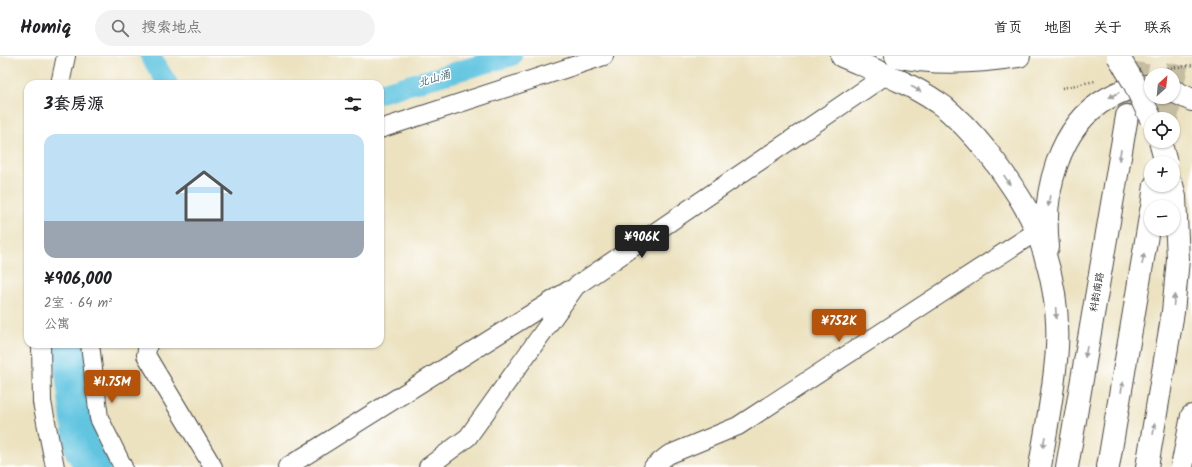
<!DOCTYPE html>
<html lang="zh">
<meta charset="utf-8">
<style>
body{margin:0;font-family:Kalam,"LXGW WenKai TC",sans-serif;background:#f2f2f2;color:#202124;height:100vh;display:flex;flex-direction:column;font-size:15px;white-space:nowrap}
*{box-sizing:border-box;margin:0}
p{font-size:13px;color:#757577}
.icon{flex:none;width:22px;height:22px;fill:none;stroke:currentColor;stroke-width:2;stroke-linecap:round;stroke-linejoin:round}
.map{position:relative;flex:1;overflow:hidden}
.side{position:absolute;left:24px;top:24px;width:360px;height:268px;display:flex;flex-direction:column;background:#fff;border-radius:12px;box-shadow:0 1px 3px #0004}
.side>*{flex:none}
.needle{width:26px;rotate:27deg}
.tools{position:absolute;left:1144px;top:12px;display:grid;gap:8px}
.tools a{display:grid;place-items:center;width:36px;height:36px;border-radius:50%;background:#fff;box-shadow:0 1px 3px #0004;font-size:20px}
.price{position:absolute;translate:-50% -34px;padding:0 9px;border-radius:4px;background:#b45309;color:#fff;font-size:13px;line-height:26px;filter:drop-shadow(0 1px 2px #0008)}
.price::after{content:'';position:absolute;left:50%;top:24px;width:12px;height:9px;margin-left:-6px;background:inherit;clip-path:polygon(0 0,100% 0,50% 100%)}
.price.on{background:#222;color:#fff}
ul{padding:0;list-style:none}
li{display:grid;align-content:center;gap:8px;height:212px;padding:0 20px}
li span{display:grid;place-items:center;height:124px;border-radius:12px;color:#555}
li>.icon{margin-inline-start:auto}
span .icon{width:72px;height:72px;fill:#fffc;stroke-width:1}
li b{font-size:17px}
h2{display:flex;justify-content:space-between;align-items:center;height:48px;padding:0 20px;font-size:17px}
header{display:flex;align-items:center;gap:24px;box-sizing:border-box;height:56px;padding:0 20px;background:#fff;border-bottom:1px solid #e0e0e0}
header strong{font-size:19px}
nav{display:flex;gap:22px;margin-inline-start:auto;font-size:14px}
.search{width:280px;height:36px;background:#f2f2f2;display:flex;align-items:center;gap:10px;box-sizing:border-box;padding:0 14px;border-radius:22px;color:#757577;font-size:15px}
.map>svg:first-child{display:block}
</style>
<header>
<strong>Homiq</strong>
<div class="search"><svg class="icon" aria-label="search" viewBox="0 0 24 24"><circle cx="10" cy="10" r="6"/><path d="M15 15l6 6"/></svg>搜索地点</div>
<nav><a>首页</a><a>地图</a><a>关于</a><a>联系</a></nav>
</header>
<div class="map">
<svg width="1192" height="411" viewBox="0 0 1192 411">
<rect width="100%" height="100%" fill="#fff"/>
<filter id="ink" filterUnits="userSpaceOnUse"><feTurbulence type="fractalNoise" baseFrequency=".025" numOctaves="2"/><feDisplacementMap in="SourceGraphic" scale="8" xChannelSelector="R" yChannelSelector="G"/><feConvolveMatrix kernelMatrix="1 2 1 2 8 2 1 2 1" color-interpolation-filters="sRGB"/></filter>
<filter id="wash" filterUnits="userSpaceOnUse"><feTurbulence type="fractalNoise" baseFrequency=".012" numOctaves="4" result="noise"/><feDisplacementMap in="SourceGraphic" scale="16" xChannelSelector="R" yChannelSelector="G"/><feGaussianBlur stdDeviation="0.9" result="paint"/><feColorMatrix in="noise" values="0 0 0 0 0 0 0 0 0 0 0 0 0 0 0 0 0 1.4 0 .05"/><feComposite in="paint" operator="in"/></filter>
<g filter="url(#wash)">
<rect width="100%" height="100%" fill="#ece2c0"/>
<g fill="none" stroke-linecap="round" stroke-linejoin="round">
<path stroke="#62c5e0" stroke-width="20" d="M150,0l18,28
M380,37l132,-37"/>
<path stroke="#62c5e0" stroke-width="35" d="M69,288l13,105 11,18"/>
</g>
</g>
<g filter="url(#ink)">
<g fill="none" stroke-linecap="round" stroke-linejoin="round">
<path stroke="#c5bda2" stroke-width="22" stroke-dasharray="22 11" stroke-linecap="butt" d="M1173,30l6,-30
M1127,60l13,-60
M1167,63l4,-22"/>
<g stroke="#484641" stroke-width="20">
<path id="street" d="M60,28l6,-28
M380,73l224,-73
M41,288l1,58 13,65
M90,288l9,74 24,49
M148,288l-2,11 67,112
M287,411l282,-177
M428,411l40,-30 108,-151 310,-211
M653,411l15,-12 70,-29 299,-195"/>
</g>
<g stroke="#484641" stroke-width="24">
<path id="secondary" d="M896,0c38,9 84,6 123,0"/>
</g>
<g stroke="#484641" stroke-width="24">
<path id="highway" d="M842,0c32,14 66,26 95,46 5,3 10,7 14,11 19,17 35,36 50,57 13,19 28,40 36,62 14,36 22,77 20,115 -2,40 -11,81 -17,120
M1173,35l19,9
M1152,151l3,-22
M1048,191c-6,-53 10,-121 60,-149 14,-8 27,-13 43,-12
M1067,411l60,-351
M1108,411l43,-256
M1147,411l26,-155 5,-53 -3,-62 -3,-12
M1182,411l10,-51"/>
</g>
<path stroke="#484641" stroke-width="2.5" stroke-dasharray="1 3" stroke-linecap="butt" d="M1163,13l29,-4
M1062,32l33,-7"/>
<use href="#street" stroke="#fff" stroke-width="18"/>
<use href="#secondary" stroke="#fff" stroke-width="22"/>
<use href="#highway" stroke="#fff" stroke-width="22"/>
<g stroke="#484641" stroke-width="24" stroke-linecap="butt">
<path id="highway-bridge" d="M1118,0l16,27 17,36
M1160,85l6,22"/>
</g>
<use href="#highway-bridge" stroke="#fff" stroke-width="22"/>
</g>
<defs><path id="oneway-solid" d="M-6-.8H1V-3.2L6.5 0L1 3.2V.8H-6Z"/></defs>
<g fill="#a0a0a0">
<use href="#oneway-solid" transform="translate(916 33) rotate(30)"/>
<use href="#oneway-solid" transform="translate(1114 39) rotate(152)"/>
<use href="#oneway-solid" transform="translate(1120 99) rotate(100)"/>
<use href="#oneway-solid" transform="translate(1007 124) rotate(57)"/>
<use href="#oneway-solid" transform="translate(1049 145) rotate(98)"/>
<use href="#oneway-solid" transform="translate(1143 203) rotate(-81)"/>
<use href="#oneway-solid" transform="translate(1174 244) rotate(-85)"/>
<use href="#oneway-solid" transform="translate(1056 257) rotate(86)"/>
<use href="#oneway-solid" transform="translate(1086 296) rotate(100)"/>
<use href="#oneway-solid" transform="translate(1122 331) rotate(-81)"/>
<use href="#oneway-solid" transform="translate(1154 373) rotate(-81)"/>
<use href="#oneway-solid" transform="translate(1044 386) rotate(99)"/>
</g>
</g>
<g text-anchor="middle" stroke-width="3" stroke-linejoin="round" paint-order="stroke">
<g font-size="10" fill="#2b2b2b" stroke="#fff">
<text transform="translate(1096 236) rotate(-80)" y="4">科韵南路</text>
</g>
<g font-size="11" font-style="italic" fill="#3e616a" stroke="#fff">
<text transform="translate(434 22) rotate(-16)" y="4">北山涌</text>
</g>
</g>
</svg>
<div class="tools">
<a><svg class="needle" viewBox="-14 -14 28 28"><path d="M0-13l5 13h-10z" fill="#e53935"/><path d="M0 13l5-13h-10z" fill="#757577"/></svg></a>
<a><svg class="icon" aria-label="locate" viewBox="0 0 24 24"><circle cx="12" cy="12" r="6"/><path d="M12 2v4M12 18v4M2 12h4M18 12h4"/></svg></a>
<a>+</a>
<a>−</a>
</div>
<b class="price on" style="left:642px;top:203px">¥906K</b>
<b class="price" style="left:839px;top:287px">¥752K</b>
<b class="price" style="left:112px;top:348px">¥1.75M</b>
<section class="side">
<h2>3套房源<svg class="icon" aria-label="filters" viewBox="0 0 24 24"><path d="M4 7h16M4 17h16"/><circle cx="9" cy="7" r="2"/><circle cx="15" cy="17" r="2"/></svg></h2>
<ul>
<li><span style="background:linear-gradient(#bfe0f5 70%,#9aa5b1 0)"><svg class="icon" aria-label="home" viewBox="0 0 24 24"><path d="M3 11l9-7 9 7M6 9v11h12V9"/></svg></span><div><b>¥906,000</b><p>2室 · 64 m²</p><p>公寓</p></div></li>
</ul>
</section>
</div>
